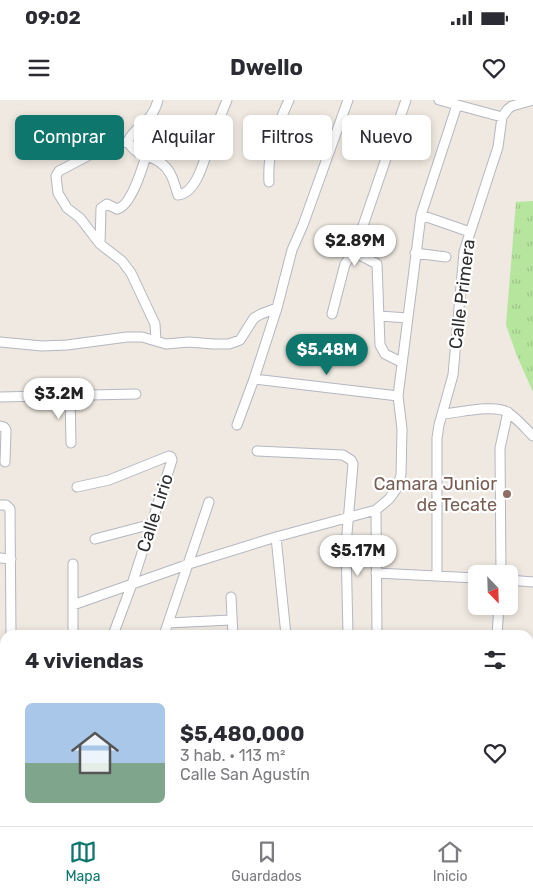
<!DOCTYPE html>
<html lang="es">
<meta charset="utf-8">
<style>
body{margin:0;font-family:Rubik,sans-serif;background:#f7f7f7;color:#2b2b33;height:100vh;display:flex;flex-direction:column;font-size:19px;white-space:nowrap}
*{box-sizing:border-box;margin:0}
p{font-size:16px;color:#7c7c81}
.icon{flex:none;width:28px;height:28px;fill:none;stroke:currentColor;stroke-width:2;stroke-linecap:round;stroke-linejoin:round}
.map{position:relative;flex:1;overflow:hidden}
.details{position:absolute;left:0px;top:530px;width:534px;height:196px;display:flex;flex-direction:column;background:#fff;border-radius:15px 15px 0 0;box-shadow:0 2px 8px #0003}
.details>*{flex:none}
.top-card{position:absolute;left:15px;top:15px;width:504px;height:45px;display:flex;gap:10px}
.needle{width:32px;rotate:157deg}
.buttons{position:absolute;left:468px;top:465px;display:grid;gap:10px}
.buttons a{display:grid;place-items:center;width:50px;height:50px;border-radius:8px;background:#fff;box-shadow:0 2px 8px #0003;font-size:25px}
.price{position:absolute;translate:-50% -42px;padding:0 11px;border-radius:18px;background:#fff;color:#222;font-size:16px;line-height:32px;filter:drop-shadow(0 1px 2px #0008)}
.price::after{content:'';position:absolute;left:50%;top:30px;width:15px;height:11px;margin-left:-8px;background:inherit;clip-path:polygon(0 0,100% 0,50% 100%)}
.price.on{background:#0f766e;color:#fff}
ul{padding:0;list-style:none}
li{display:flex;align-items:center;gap:15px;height:125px;padding:0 25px}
li span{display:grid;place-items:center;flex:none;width:140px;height:100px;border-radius:8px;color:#555}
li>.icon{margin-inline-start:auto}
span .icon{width:60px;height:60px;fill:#fffc;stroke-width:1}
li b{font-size:21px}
h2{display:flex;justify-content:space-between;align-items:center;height:60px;padding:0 25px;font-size:21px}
.tag{padding:0 18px;border-radius:8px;background:#fff;box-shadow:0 2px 8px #0003;font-size:18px;line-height:45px}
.tag.on{background:#0f766e;color:#fff}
.status{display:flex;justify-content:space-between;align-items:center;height:35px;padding:0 25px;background:#fff;direction:ltr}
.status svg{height:14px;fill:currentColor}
header{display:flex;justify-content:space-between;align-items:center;height:65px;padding:0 25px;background:#fff;font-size:22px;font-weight:700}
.menu{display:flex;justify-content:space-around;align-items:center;height:70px;border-top:1px solid #e1e1e2;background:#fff;font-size:14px;color:#7c7c81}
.menu a{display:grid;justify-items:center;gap:2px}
.menu .on{color:#0f766e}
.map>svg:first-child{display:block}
</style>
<div class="status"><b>09:02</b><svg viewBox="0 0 49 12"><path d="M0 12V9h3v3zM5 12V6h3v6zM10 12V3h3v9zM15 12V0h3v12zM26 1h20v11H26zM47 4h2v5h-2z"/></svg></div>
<header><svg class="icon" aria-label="menu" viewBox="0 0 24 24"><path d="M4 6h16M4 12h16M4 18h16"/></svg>Dwello<svg class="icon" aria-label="heart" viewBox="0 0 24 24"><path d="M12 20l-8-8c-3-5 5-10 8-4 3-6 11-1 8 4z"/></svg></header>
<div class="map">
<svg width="533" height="726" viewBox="0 0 533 726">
<defs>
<pattern id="grass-tufts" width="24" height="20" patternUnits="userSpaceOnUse" patternTransform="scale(1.25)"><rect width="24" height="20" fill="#b6e59e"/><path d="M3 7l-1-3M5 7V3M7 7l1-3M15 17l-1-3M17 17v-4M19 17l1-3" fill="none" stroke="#9dc588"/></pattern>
</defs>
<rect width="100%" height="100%" fill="#efe9e1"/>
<path fill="url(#grass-tufts)" d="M533,101v191l-16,-36 -11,-31 10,-123z"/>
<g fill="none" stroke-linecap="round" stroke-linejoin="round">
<path stroke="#75cff0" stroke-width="12" d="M529,641l4,1
M0,684l5,-1"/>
<g stroke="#b4b7c1" stroke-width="11">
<path id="minor" d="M158,0c-6,24 -22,24 -30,41 8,17 20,12 33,22 11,8 13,20 17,32 20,-2 27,-39 33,-55 5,-13 11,-27 16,-40
M439,0l63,17
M146,56c-4,13 -15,50 -29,53l-10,-5 -6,4 -1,36 22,17 9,12 24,51 1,17
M269,82c-2,-29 8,-56 20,-82
M421,115l49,17
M100,144l-20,-26 -13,-10 -9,-15 -2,-17 3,-5 44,-23 25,-7
M354,152l23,12 3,81 5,9 16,8
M415,153l31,4
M332,214l13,-50 9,-12 52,-152
M379,216l29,2
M0,242l42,4 25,-1 60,-8h15l24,7 23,-2 24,2h16l11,-4 14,-22 7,-4 16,-6
M254,279l144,17
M70,296l1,47
M0,297l136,-3
M442,314c16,-1 52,-10 65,-2 10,6 18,16 26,24
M237,325l17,-46 23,-71 15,-58 11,-25 45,-125
M0,326l4,1 2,3 -1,32
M257,351l86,4 8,5 2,4 -7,81 2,90
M77,387l32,-7 60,-24 2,1 1,3 -40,124 -19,51
M0,405h6l4,4 1,126
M376,410l1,125
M276,437l10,98
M95,439l57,-15
M0,458l11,1
M73,464v71
M376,473l100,5
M501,474l-1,-126 8,-36
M437,476v-138l2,-13 14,-50 11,-123 4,-13 30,-92 4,-30 6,-8 4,-3 21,-6
M509,480l24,2
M231,497l2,38
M73,505l116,-41 87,-27 100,-27 13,-11 8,-11 4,-13 1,-46 -4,-33 23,-181 36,-110
M168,523l63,-3
M164,535l45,-133
M497,535l2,-29
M529,549l4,1
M0,562h5
M529,604h4
M0,617h5
M0,627l5,28
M0,698l5,-2
M529,712l4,1
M128,721v5
M182,721v5
M235,721v5
M289,721v5
M421,721l5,5
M49,726v-5
M84,726l5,-5"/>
</g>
<use href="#minor" stroke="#fff" stroke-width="9"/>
</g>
<circle fill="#8d6e63" stroke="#fff" stroke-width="2" cx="507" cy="394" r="5"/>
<g text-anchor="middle" stroke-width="4.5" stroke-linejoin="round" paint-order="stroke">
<g font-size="18" fill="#2e2e2e" stroke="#fff">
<text transform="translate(462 194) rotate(-83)" y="6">Calle Primera</text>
<text transform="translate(155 413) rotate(-72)" y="6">Calle Lirio</text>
</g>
<g font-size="18" fill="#785e54" stroke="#fff" text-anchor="end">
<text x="497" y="390">Camara Junior<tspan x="497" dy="21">de Tecate</tspan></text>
</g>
</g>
</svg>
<div class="buttons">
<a><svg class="needle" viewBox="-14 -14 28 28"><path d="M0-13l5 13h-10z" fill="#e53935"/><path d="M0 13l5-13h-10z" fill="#7c7c81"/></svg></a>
</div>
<b class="price" style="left:355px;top:167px">$2.89M</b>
<b class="price on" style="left:327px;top:276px">$5.48M</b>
<b class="price" style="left:59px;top:320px">$3.2M</b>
<b class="price" style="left:358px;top:477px">$5.17M</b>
<div class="top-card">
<a class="tag on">Comprar</a>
<a class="tag">Alquilar</a>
<a class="tag">Filtros</a>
<a class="tag">Nuevo</a>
</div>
<section class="details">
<h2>4 viviendas<svg class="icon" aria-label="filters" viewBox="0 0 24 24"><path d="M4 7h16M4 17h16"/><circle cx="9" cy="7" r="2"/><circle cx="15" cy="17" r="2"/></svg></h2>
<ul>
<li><span style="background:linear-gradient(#a9c7e8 60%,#7fa58c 0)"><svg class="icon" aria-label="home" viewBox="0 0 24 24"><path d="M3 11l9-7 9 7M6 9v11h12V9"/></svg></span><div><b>$5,480,000</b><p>3 hab. · 113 m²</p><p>Calle San Agustín</p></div><svg class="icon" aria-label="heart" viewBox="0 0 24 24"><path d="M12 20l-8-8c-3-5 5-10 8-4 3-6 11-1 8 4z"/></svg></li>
</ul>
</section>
</div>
<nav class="menu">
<a class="on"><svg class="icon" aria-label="map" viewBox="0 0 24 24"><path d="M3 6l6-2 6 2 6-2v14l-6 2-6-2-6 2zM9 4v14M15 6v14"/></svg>Mapa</a>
<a><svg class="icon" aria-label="saved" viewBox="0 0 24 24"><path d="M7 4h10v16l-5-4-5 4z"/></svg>Guardados</a>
<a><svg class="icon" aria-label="home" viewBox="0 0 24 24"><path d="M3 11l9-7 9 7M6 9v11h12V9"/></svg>Inicio</a>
</nav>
